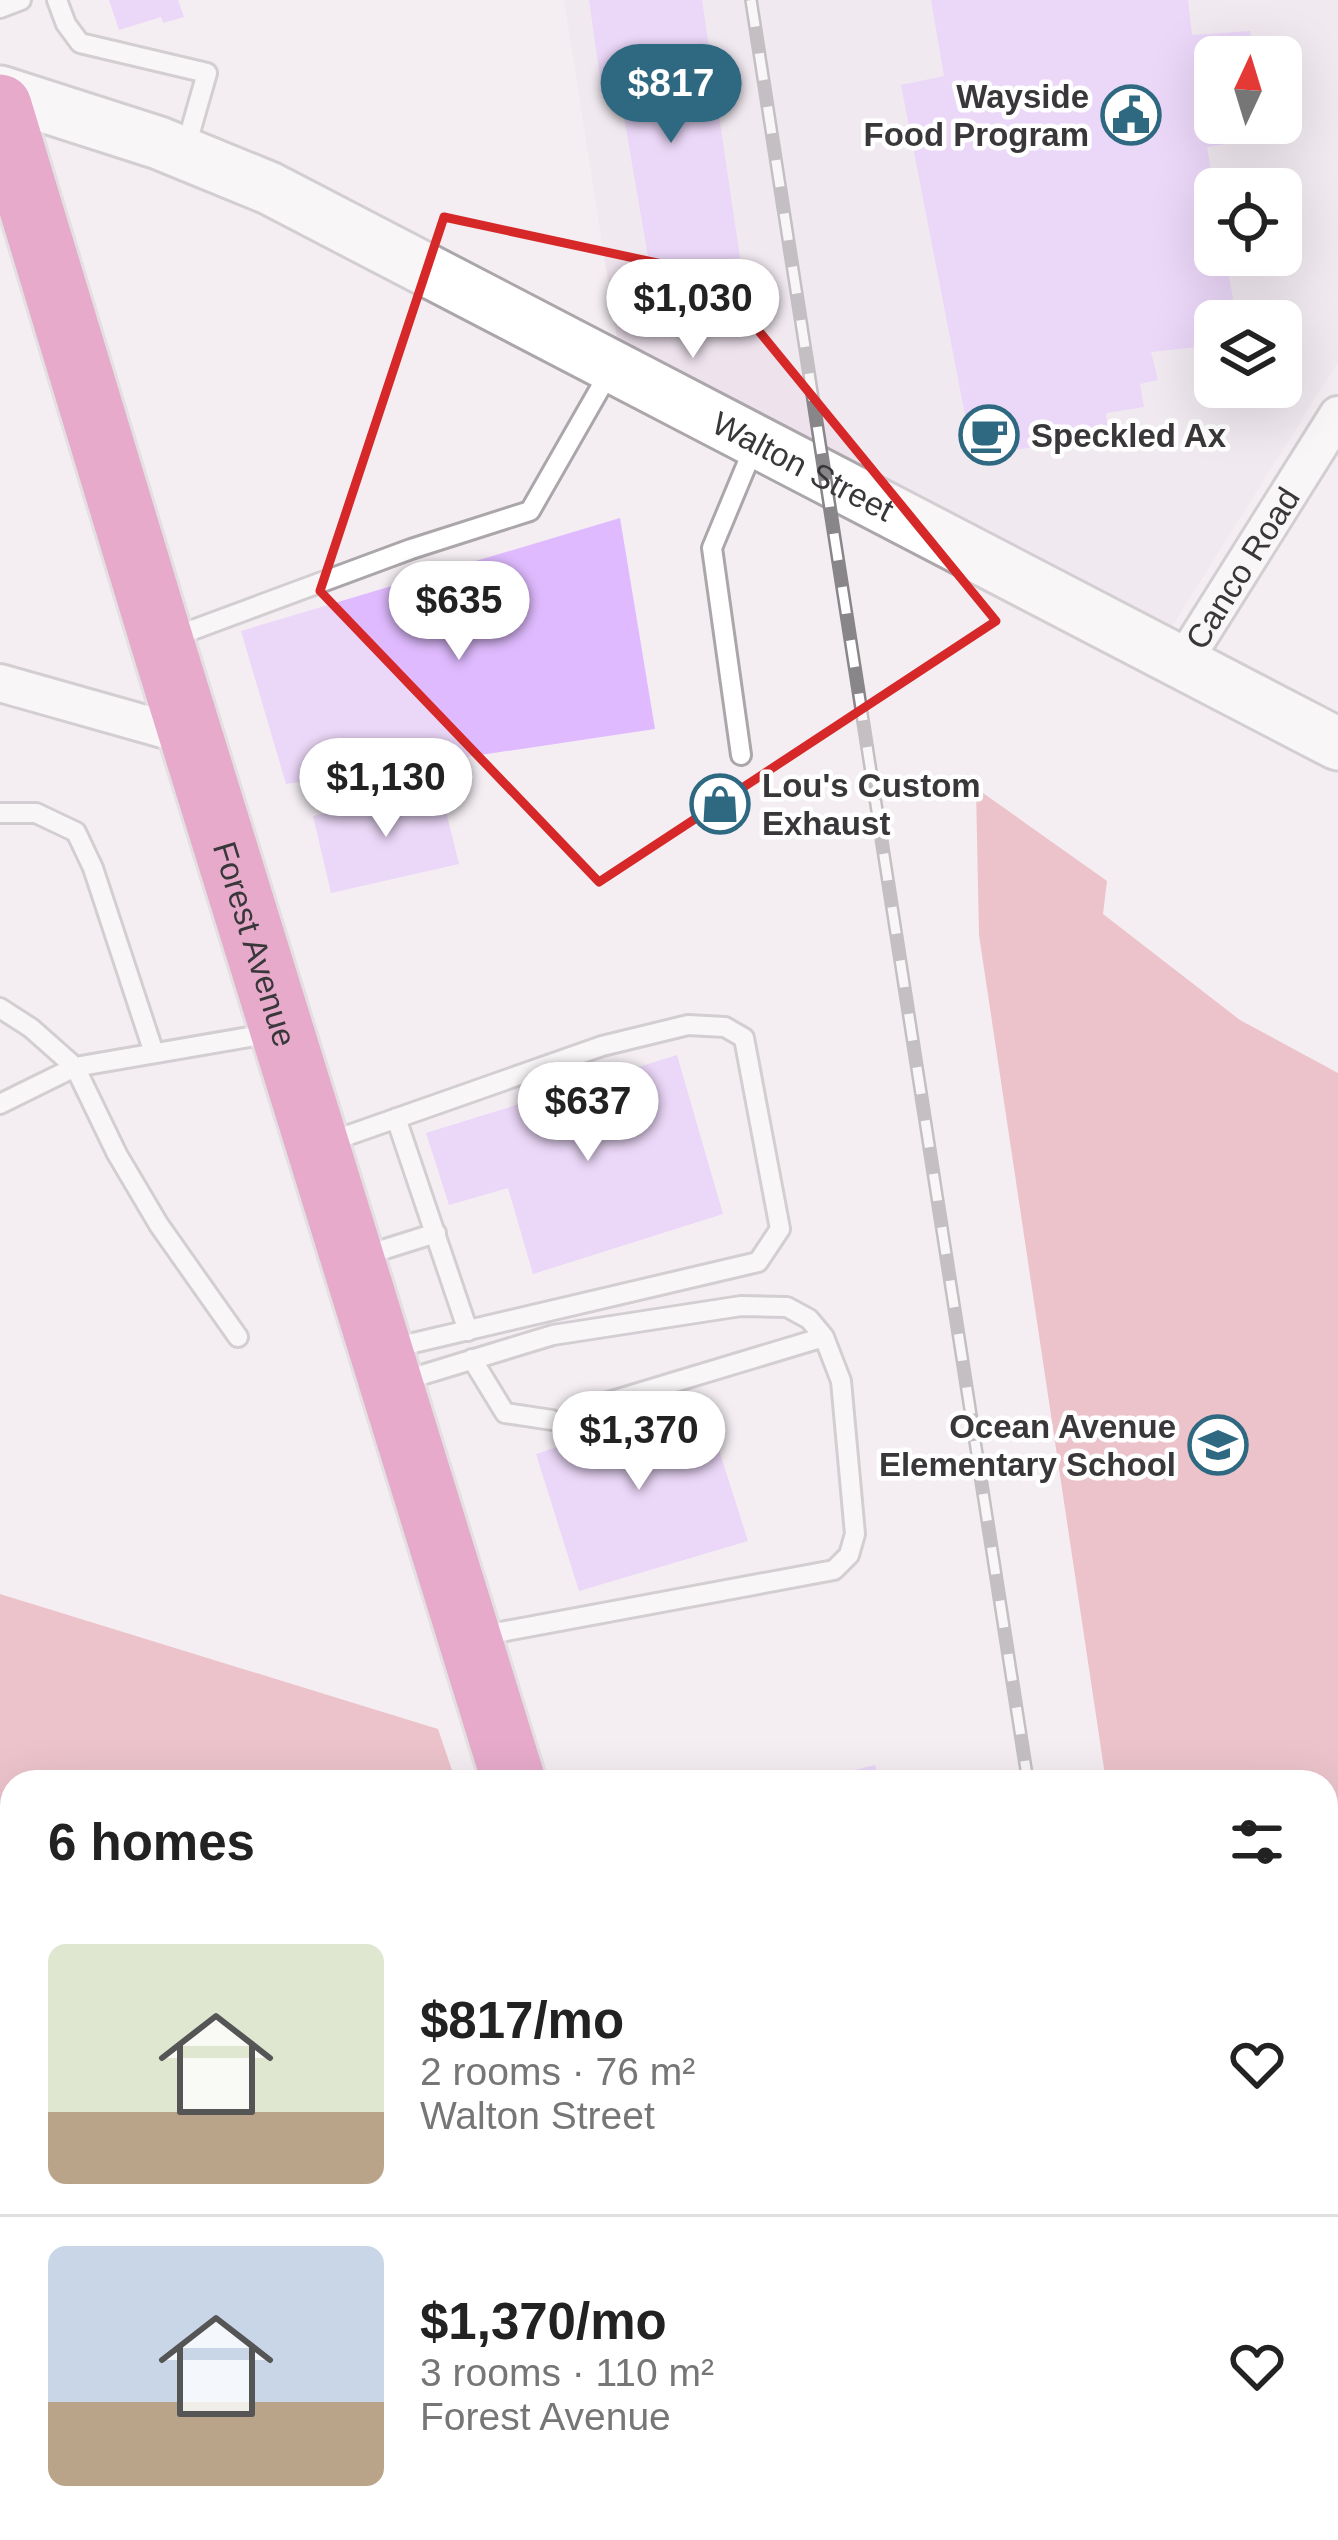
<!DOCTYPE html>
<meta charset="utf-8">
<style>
body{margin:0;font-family:Helvetica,sans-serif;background:#f2f2f2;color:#222;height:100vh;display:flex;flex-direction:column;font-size:45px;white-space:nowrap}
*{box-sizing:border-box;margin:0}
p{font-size:39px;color:#767676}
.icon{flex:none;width:66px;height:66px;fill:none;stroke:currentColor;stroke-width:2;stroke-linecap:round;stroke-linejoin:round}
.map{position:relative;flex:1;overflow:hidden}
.details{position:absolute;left:0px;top:1770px;width:1338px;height:771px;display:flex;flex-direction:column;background:#fff;border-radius:36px 36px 0 0;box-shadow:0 12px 48px #0002}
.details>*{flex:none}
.needle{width:78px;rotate:4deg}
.controls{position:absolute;left:1194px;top:36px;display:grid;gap:24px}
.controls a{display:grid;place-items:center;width:108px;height:108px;border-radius:18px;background:#fff;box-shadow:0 12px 48px #0002;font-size:60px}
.price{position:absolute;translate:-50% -102px;padding:0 27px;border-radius:42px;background:#fff;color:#222;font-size:39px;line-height:78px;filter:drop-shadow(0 3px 6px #0008)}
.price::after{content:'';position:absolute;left:50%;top:72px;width:36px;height:27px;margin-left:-18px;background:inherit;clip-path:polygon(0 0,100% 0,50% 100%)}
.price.active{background:#2e6981;color:#fff}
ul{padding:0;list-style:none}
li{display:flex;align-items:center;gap:36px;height:300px;padding:0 48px}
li+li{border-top:3px solid #e0e0e0}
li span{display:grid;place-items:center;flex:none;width:336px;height:240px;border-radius:18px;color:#555}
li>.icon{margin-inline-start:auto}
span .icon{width:144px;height:144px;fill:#fffc;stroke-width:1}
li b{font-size:51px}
h2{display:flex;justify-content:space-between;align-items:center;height:144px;padding:0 48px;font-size:51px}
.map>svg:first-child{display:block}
</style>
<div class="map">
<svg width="1338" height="2540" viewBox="0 0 1338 2540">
<rect width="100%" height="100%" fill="#f4eef3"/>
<path fill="#eee2ed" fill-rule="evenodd" d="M564,0h774v362l-167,266 -554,-289zM1215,57h66v66h-66zM1215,189h66v66h-66zM1215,321h66v66h-66z"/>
<path fill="#e28f9b" d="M976,788l131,93 -4,33 137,106 98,53v1114l-12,-13v-392h-220l-127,-847z
M0,1594l438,135 18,53h-444v747h682l4,11h-698z"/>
<path fill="#dfbafe" d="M109,0h69l6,17 -21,6 -2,-6 -42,13z
M589,0h113l38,258 -33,3 9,60 -55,11 -42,-244 -17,3z
M931,0h257l4,35 58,-4 3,26h-38v66h48l2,15 -58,9 8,47v61h10l12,66h-22v24l-64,7 7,28 -18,4 4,23 -38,6 2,23 -135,20 -72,-371 43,-9z
M620,518l35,211 -369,55 -45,-153z
M440,787l19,77 -128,29 -18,-77z
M677,1055l46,159 -190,60 -25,-86 -59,17 -23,-72z
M703,1400l45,141 -169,50 -43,-137 24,-8 -9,-30 43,-14 9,32z
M875,1765l5,17h-67v-2z
M1338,2332v95l-12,2v-95z"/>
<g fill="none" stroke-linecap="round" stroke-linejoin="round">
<g stroke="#aba6aa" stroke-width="24">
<path id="lane" d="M57,0l9,24 14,19 127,30 -22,77
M0,8l21,-8
M171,638l240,-89 119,-38 80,-140
M741,755l-29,-207 42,-101
M0,813h36l40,19 17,36 61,185
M0,1008l31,20 44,39 42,87 42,71 79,112
M0,1104l75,-37 197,-34
M396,1118l72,213
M329,1142l273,-96 86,-21 37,2 19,11 36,191 -22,33 -366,86
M363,1256l73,-23
M472,1359l33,54 47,7
M402,1381l151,-46 188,-29 46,1 22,12 15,18 17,44 14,153 -6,21 -15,15 -355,66
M595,1406l229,-69"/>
</g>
<g stroke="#aba6aa" stroke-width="42">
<g id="street">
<path id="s1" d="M1183,662l155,-247"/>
<path d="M0,683l191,54"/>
</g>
</g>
<g stroke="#aba6aa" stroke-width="57">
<g id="secondary">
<path id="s2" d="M0,92l159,51 110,45 1069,556"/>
</g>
</g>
<g stroke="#cfcfcf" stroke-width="69">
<g id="highway">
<path id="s3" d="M0,106l162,536 352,1140"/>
<path d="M754,2529l3,11"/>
</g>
</g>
<path stroke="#928f92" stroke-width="8" stroke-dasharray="12 6" stroke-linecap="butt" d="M0,1918l12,13
M0,2092l12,8
M0,2372l12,-11
M596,2529l12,11
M431,2540l2,-11"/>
<use href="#lane" stroke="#fff" stroke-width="18"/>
<use href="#street" stroke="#fff" stroke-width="36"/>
<use href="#secondary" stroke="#fff" stroke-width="51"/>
<use href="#highway" stroke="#d7589b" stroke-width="63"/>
<g stroke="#898689" stroke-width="14">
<path id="rail" d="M751,0l277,1782
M1145,2529l2,11"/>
</g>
<use href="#rail" stroke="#fff" stroke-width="9" stroke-dasharray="27" stroke-linecap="butt"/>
</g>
<path d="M0 0H1338V2540H0ZM444,217l269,58 283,346 -397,261 -279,-291z" fill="#f4eef3" fill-opacity=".55" fill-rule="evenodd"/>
<path fill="none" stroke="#d62828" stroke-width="9" stroke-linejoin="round" d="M444,217l269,58 283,346 -397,261 -279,-291z"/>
<defs>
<g id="civic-ring" transform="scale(3)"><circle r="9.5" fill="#fff" stroke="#2e6981" stroke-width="1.5"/><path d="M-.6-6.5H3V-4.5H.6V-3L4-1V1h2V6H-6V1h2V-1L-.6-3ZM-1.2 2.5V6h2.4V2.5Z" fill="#2e6981"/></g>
<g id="cafe-ring" transform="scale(3)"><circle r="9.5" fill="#fff" stroke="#2e6981" stroke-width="1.5"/><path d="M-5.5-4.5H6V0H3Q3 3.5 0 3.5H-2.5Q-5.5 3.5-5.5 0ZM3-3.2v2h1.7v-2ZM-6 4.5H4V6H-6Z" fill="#2e6981"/></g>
<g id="shop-ring" transform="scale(3)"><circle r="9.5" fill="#fff" stroke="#2e6981" stroke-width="1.5"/><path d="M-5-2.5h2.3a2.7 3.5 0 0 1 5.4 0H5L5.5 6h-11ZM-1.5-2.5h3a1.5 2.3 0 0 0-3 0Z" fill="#2e6981"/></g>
<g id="school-ring" transform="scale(3)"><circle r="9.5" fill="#fff" stroke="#2e6981" stroke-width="1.5"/><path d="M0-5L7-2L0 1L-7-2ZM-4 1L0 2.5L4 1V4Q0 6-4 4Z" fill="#2e6981"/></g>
</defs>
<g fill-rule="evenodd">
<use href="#civic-ring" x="1131" y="115"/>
<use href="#cafe-ring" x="989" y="435"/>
<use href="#shop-ring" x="720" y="804"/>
<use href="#school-ring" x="1218" y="1445"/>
</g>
<g text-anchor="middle" stroke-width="9" stroke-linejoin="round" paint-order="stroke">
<g font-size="33" font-weight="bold" fill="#393739" stroke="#fff" text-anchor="end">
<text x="1089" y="108">Wayside<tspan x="1089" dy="38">Food Program</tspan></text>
<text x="1031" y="447" text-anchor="start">Speckled Ax</text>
<text x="762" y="797" text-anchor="start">Lou's Custom<tspan x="762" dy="38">Exhaust</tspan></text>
<text x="1176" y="1438">Ocean Avenue<tspan x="1176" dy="38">Elementary School</tspan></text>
</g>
<g font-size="33" fill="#393739" stroke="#fff">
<text dy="12" stroke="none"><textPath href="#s2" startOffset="888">Walton Street</textPath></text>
<text dy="12" stroke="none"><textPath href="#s1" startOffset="111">Canco Road</textPath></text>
<text dy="12" stroke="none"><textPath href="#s3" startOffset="876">Forest Avenue</textPath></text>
</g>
</g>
</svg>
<div class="controls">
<a><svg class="needle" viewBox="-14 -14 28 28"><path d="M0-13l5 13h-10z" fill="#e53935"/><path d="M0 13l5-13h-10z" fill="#767676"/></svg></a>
<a><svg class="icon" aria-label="locate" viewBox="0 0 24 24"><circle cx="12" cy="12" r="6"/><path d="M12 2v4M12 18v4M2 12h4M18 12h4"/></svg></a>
<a><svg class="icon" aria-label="layers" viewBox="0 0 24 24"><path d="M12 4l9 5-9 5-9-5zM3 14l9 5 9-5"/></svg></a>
</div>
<b class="price active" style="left:671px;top:146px">$817</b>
<b class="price" style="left:693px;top:361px">$1,030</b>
<b class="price" style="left:459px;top:663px">$635</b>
<b class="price" style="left:386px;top:840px">$1,130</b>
<b class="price" style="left:588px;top:1164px">$637</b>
<b class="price" style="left:639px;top:1493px">$1,370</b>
<section class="details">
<h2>6 homes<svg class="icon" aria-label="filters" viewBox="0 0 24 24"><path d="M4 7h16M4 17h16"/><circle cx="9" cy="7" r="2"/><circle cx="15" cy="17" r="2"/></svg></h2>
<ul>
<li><span style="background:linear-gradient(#dfe7d0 70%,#b9a48a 0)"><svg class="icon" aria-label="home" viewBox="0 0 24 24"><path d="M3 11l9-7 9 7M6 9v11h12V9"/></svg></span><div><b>$817/mo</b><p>2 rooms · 76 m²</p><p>Walton Street</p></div><svg class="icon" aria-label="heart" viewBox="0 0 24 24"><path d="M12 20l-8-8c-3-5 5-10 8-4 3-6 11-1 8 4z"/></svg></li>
<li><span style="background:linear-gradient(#c9d6e8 65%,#b9a48a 0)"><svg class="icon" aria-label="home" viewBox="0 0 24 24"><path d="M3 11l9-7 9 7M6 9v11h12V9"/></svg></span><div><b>$1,370/mo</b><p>3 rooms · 110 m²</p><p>Forest Avenue</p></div><svg class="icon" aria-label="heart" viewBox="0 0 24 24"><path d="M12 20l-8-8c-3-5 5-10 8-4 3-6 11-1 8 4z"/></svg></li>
</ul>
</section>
</div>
